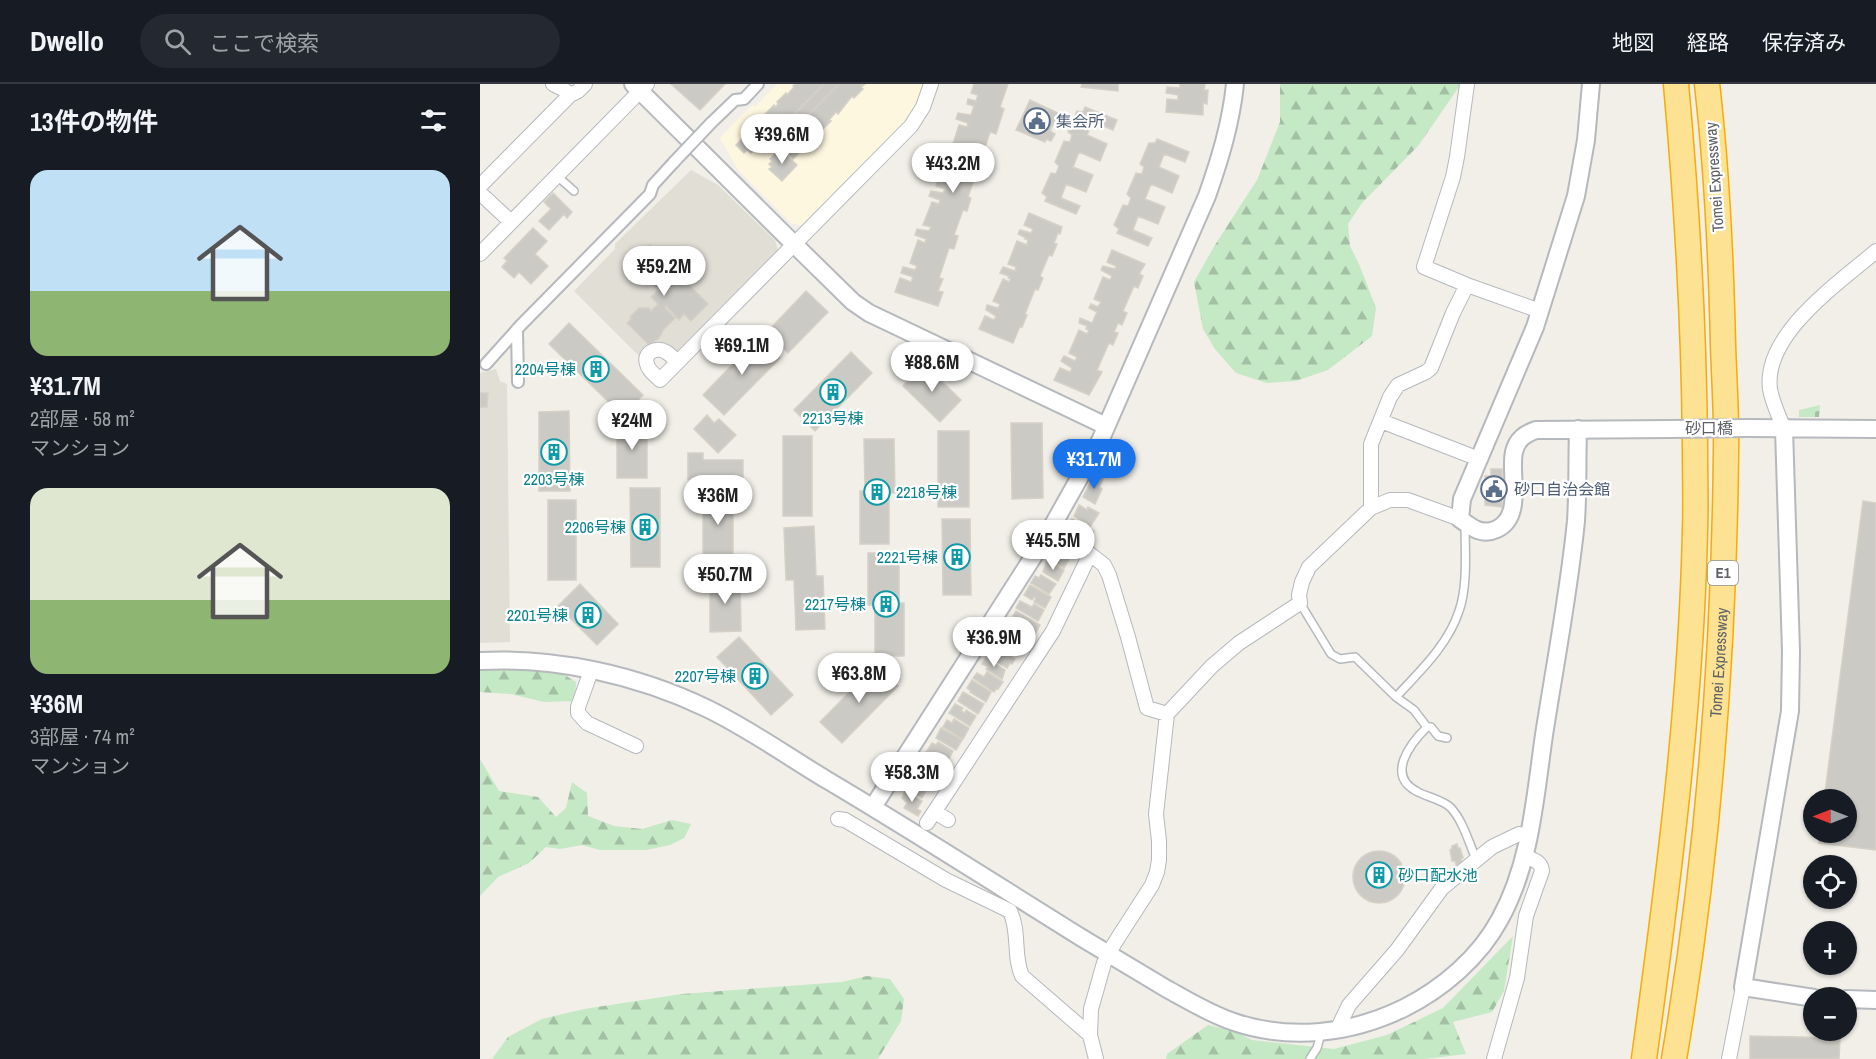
<!DOCTYPE html>
<html lang="ja">
<meta charset="utf-8">
<style>
body{margin:0;font-family:"Archivo Narrow","Noto Sans JP",sans-serif;background:#242831;color:#f1f3f6;height:100vh;display:flex;flex-direction:column;font-size:22px;white-space:nowrap}
*{box-sizing:border-box;margin:0}
p{font-size:20px;color:#9ea1a6}
.icon{flex:none;width:33px;height:33px;fill:none;stroke:currentColor;stroke-width:2;stroke-linecap:round;stroke-linejoin:round}
.map{position:relative;flex:1;overflow:hidden}
.panel{display:flex;flex-direction:column;background:#171b24;width:480px}
.panel>*{flex:none}
.needle{width:39px;rotate:270deg}
.buttons{position:absolute;left:1323px;top:705px;display:grid;gap:12px}
.buttons a{display:grid;place-items:center;width:54px;height:54px;border-radius:50%;background:#171b24;box-shadow:0 2px 4px #0004;font-size:30px}
.price{position:absolute;translate:-50% -51px;padding:0 14px;border-radius:21px;background:#fff;color:#222;font-size:20px;line-height:39px;filter:drop-shadow(0 2px 3px #0008)}
.price::after{content:'';position:absolute;left:50%;top:36px;width:18px;height:14px;margin-left:-9px;background:inherit;clip-path:polygon(0 0,100% 0,50% 100%)}
.price.active{background:#1a73e8;color:#fff}
ul{padding:0;list-style:none}
li{display:grid;align-content:center;gap:12px;height:318px;padding:0 30px}
li span{display:grid;place-items:center;height:186px;border-radius:18px;color:#555}
li>.icon{margin-inline-start:auto}
span .icon{width:108px;height:108px;fill:#fffc;stroke-width:1}
li b{font-size:26px}
h2{display:flex;justify-content:space-between;align-items:center;height:72px;padding:0 30px;font-size:26px}
header{display:flex;align-items:center;gap:36px;box-sizing:border-box;height:84px;padding:0 30px;background:#171b24;border-bottom:2px solid #363941}
header strong{font-size:28px}
nav{display:flex;gap:33px;margin-inline-start:auto;font-size:21px}
.search{width:420px;height:54px;background:#242831;display:flex;align-items:center;gap:15px;box-sizing:border-box;padding:0 21px;border-radius:33px;color:#9ea1a6;font-size:22px}
main{display:flex;flex:1;min-height:0}
.map>svg:first-child{display:block}
</style>
<header>
<strong>Dwello</strong>
<div class="search"><svg class="icon" aria-label="search" viewBox="0 0 24 24"><circle cx="10" cy="10" r="6"/><path d="M15 15l6 6"/></svg>ここで検索</div>
<nav><a>地図</a><a>経路</a><a>保存済み</a></nav>
</header>
<main>
<section class="panel">
<h2>13件の物件<svg class="icon" aria-label="filters" viewBox="0 0 24 24"><path d="M4 7h16M4 17h16"/><circle cx="9" cy="7" r="2"/><circle cx="15" cy="17" r="2"/></svg></h2>
<ul>
<li><span style="background:linear-gradient(#bfe0f5 65%,#8fb573 0)"><svg class="icon" aria-label="home" viewBox="0 0 24 24"><path d="M3 11l9-7 9 7M6 9v11h12V9"/></svg></span><div><b>¥31.7M</b><p>2部屋 · 58 m²</p><p>マンション</p></div></li>
<li><span style="background:linear-gradient(#dfe7d0 60%,#8fb573 0)"><svg class="icon" aria-label="home" viewBox="0 0 24 24"><path d="M3 11l9-7 9 7M6 9v11h12V9"/></svg></span><div><b>¥36M</b><p>3部屋 · 74 m²</p><p>マンション</p></div></li>
</ul>
</section>
<div class="map">
<svg width="1396" height="975" viewBox="0 0 1396 975">
<defs>
<pattern id="forest-firs" width="22" height="20" patternUnits="userSpaceOnUse" patternTransform="scale(1.5)"><rect width="22" height="20" fill="#c5e8c5"/><path d="M5 1l3.5 6h-7zM16 11l3.5 6h-7z" fill="#a3c0a4"/></pattern>
<pattern id="cemetery-stones" width="16" height="16" patternUnits="userSpaceOnUse" patternTransform="scale(1.5)"><rect width="16" height="16" fill="#c5e8c5"/><path d="M2 7V4a2 2 0 0 1 4 0v3zM10 15v-3a2 2 0 0 1 4 0v3z" fill="#a3c0a4"/></pattern>
</defs>
<rect width="100%" height="100%" fill="#f1efe8"/>
<path fill="#fef7e0" d="M297,0h149l-4,13 -15,23 -106,106 -7,-3 -2,1 -53,-53 -19,-33 32,-33 3,2z"/>
<path fill="#e1ded6" d="M211,86l27,15 57,55 3,10 -100,102 -37,6 -67,-67 41,-42v-5z
M16,285l4,12 7,3 3,258 -30,1v-270z"/>
<path fill="url(#forest-firs)" d="M800,0h181l-43,62 -56,57 -14,21 2,22 9,18 17,44 -4,28 -44,34 -32,11 -29,2 -31,-10 -21,-24 -12,-20 -9,-47 21,-37 42,-65 23,-58z
M36,581l41,5 19,12 -1,19 -31,1 -33,-8 -31,-2v-24z
M0,675l19,32 39,6 18,20 10,-9 6,-26 15,11 1,23 26,10 28,3 30,-9 19,4 -7,14 -14,7 -24,5h-46l-18,-5 -22,4 -14,-2 -17,16 -31,14 -18,19z
M1033,852l-9,55 -12,21 -39,10 13,32 -41,5h-259l1,-5 41,-29 26,6 18,9 82,9 53,-14 56,-27z
M387,892l23,3 14,20 -3,22 -23,38h-386l16,-22 34,-18 42,-10 98,-15 160,-12z"/>
<path fill="url(#cemetery-stones)" d="M1340,321l-1,12h-20v-7z"/>
<path fill="#cccac5" stroke="#d6d1c6" stroke-width="1.5" d="M191,0h54l-25,26z
M315,0h29l-48,49 -15,-15 13,-13 2,2 2,-3 -1,-2 9,-9 1,2 7,-8 -1,-1z
M344,0h15l-63,64 -8,-8z
M359,0h26l-4,3 2,2 -9,9 -2,-2 -14,18 -2,-2 -7,8 2,1 -9,9 -2,-1 -14,18 -2,-2 -7,7 1,2 -5,5 -14,-14z
M494,0h34l-8,23 4,2 -8,25 -6,-2 -8,25 5,2 -4,13 -6,-2 -9,27 3,1 -4,13 -4,-1 -9,25 4,1 -4,13 -5,-1 -10,30 4,1 -5,12 5,1 -5,14 -43,-14 5,-14 11,4 2,-5 -12,-4 2,-6 12,3 2,-4 -7,-3 8,-23 7,3 1,-4 -11,-4 2,-6 12,2 2,-4 -8,-2 9,-23 7,2 1,-4 -11,-4 2,-5 12,2 2,-4 -9,-3 9,-24 8,4 1,-5 -11,-4 2,-6 12,3 2,-4 -7,-3 7,-22 8,2 1,-4 -12,-4 2,-6 13,2 3,-9 -7,-2 1,-5 8,2 2,-6 -7,-2z
M602,0h36v7l-37,-4z
M700,0h25l-1,6h4l-1,14 -4,-1v12l-37,-3 1,-13 11,1v-5l-12,-2 1,-6 13,1z
M550,16l28,13 -8,18 5,3 -4,7 -5,-2 -1,3 -29,-12z
M605,23l32,13 -4,10 -20,-8 -6,13 20,9 -7,17 -21,-9 -6,15 20,8 -7,17 -20,-8 -5,14 19,8 -4,8 -31,-13 2,-4 -5,-4 9,-20 5,1 3,-8 -4,-4 9,-21 6,1 2,-7 -4,-3 9,-21 6,1z
M278,38l12,12 -19,19 -4,-3 -3,3 -8,-8z
M677,55l32,13 -4,10 -21,-8 -5,13 20,9 -7,17 -21,-9 -6,15 20,8 -7,17 -20,-8 -5,14 19,8 -4,8 -31,-13 2,-4 -5,-4 9,-20 5,1 3,-8 -4,-4 9,-21 6,1 2,-7 -4,-3 9,-21h6z
M300,65l17,16 -15,16 -13,-12 3,-2 -3,-3 3,-3 -2,-2z
M73,109l19,19 -5,6 -3,-4 -15,16 -10,-9 12,-12 -7,-7z
M549,129l33,14 -2,7 -2,-1 -4,10 3,1 -5,12 -3,-1 -9,21 3,2 -5,12 -3,-1 -10,25 2,1 -5,12 -2,-1 -7,17 -34,-14 6,-13 9,4 2,-4 -10,-6 1,-5 11,3 2,-4 -7,-3 10,-22 6,3 2,-3 -3,-1 1,-2 -9,-3 3,-6 12,4 1,-4 -8,-3 9,-23 10,4 1,-5 -3,-1 1,-1 -8,-4 2,-4 11,3 2,-4 -9,-4z
M53,144l14,13 -12,13 13,12 -17,18 -12,-12 -5,6 -12,-11 5,-6 -3,-3z
M170,161l58,59 -17,17 -7,-7 -5,6 -13,-14 -1,2 10,10 -11,11 -5,9 -10,7 -22,-22 4,-4 -1,-2 9,-9h10l2,3 7,-7 -7,-7 7,-7 -26,-27z
M632,166l33,14 -6,10 4,2 -5,12 -4,-2 -11,25 4,2 -5,12 -4,-2 -4,9 4,1 -5,12 -4,-2 -12,27 5,2 -13,23 -35,-15 6,-12 10,4 2,-4 -11,-7 3,-5 11,5 2,-4 -8,-4 10,-23 8,4 2,-4 -3,-1 1,-3 -8,-3 1,-5 12,5 5,-11 -8,-4 2,-4 7,3 3,-5 -7,-3 9,-22 7,3 2,-4 -11,-6 2,-4 12,3 1,-3 -9,-4z
M326,207l22,21 -40,41 -21,-21z
M89,239l74,72 -20,21 -74,-72z
M279,253l21,21 -56,57 -21,-20z
M371,268l21,21 -57,58 -21,-21z
M444,280l37,36 -21,22 -37,-36z
M0,309h8l-1,14h-7z
M89,327l1,80h-31v-79z
M227,331l7,8 5,-4 17,16 -18,18 -24,-24z
M137,339h30v55h-30z
M531,339h31l1,75 -31,1z
M458,347h31v76h-31z
M303,352h29v80h-29z
M384,355h30l1,54h-6v51h-29v-53h5z
M208,369h15v7h40v20h-55z
M1011,385h11v38l-17,-2v-29h6z
M614,391l9,4 -4,8 3,2 -7,15 -12,-7z
M223,402h30v80l-30,1z
M150,404h30v79h-29z
M68,416h28v80h-28z
M1383,417l13,2v347l-57,-7 1,-11h26v-32h-22z
M599,421l8,5 1,-3 11,6 -9,14 -16,-11z
M462,435h28l1,76h-28z
M592,435l22,12 -6,10 -15,-8 1,-2 -4,-2 2,-4 -3,-1z
M334,442l2,50h7l2,53 -29,1 -2,-50h-8l-2,-52z
M574,463l17,9 -7,12 -16,-10z
M388,469h31v50h5v53h-29v-51h-7z
M567,476l17,10 -6,11 -15,-9z
M561,491l15,9 -7,10 -18,-11 4,-7 4,2z
M260,493l1,54 -31,1v-54z
M100,500l38,40 -21,21 -39,-39z
M550,501l21,12 -6,11 -11,-6 2,-4 -2,-1 -2,3 -8,-5z
M540,517l12,6 2,-3 10,6 -6,11 -22,-13z
M536,527l24,14 -5,9 -19,-10 3,-5 -6,-3z
M527,541l6,4 2,-3 16,10 -3,5 -3,-2 -3,4 -19,-11z
M518,549l23,12 -4,11 -17,-10 2,-2 -8,-5z
M259,553l54,58 -22,20 -54,-58z
M511,563l7,5 2,-3 15,10 -3,5 -2,-1 -3,5 -21,-13z
M506,574l19,12 -3,9 -16,-10 2,-2 -6,-3z
M397,580l21,22 -56,57 -22,-21z
M507,588l16,10 -5,7 -1,-1 -3,4 -21,-14 4,-5 7,4z
M492,596l19,12 -5,10 -16,-10 1,-1 -4,-3z
M483,608l21,12 -6,10 -20,-13z
M475,620l8,4 -2,3 4,2 1,-3 10,6 -6,10 -21,-13z
M474,635l15,9 -6,11 -20,-12 4,-7 5,3z
M461,644l21,12 -6,10 -20,-12z
M458,658l15,9 -6,11 -20,-11 5,-8 4,2z
M446,668l20,12 -6,10 -16,-9 2,-3 -4,-3z
M438,680l18,11 -7,11 -18,-11z
M432,693l16,10 -6,11 -16,-10z
M425,707l17,10 -5,8 4,2 -3,5 -14,-8 3,-5 -5,-5z
M977,760l1,4h2l3,10h-2l1,5 -6,2 -1,-4h-3l-2,-11 2,-1v-3z
M873 793a26 26 0 1 1 52 0a26 26 0 1 1-52 0Z
M1270,952l90,2 -1,21h-89z"/>
<g fill="none" stroke-linecap="round" stroke-linejoin="round">
<g stroke="#b5b8bc" stroke-width="10">
<path id="service" d="M77,92l17,15
M820,519l31,51 9,5 15,-2 41,40 18,13 13,17h4l7,9 9,2
M916,613c24,-26 52,-52 63,-86 9,-25 6,-61 6,-88
M947,643c-17,17 -42,49 -9,65 9,5 26,8 33,16 12,13 18,35 25,51
M830,975l7,-11 4,-15"/>
</g>
<g stroke="#b5b8bc" stroke-width="14">
<path id="pedestrian" d="M231,39l24,-23 9,-1 14,-15
M37,245l1,53
M6,280l34,-38 130,-132 3,-9 21,-23"/>
</g>
<g stroke="#b5b8bc" stroke-width="16">
<path id="minor" d="M987,0l-10,73 -4,20 -29,90 43,18 73,26
M90,11l8,-4 7,-7
M0,102l90,-91 -7,-6 -10,-5
M0,109l31,29
M0,170l167,-170
M197,278c-4,-4 -7,-8 -11,-10 -10,-6 -23,1 -19,12 1,6 8,11 13,16l251,-254 12,-19 8,-23
M901,337l98,38
M1304,345c-5,-13 -12,-27 -14,-40 -7,-55 69,-106 106,-138
M891,424v-64l19,-47 8,-12 28,-13 5,-4 22,-55 14,-28
M569,448l41,22 14,11 5,10 19,62 19,71 20,6
M111,587l-13,36v6l9,10 49,23
M455,728l13,8
M358,735l7,1 101,60 64,31c10,21 3,45 12,65l68,59
M447,739l126,-192 37,-77
M857,946l12,-25 48,-55 45,-62 50,-41 27,-13 10,2
M616,975l-6,-24 1,-26 13,-46 10,-19 38,-59 5,-13 2,-12v-19l-3,-27 11,-100 45,-48 27,-23 61,-40 -1,-8 3,-13 7,-15 62,-59 19,-8h18l52,19
M1014,975l23,-81 9,-62 16,-45c-1,-10 -9,-11 -17,-15
M1249,975l14,-72"/>
</g>
<g stroke="#b5b8bc" stroke-width="20">
<path id="tertiary" d="M153,0l169,168 51,50 16,11 237,113
M1111,0l-5,56 -10,56 -36,115 -5,16 -73,172 -2,20c12,9 22,17 37,10 27,-13 12,-55 17,-77 3,-13 11,-18 22,-22l135,-1
M1267,344l129,1
M1304,345l7,222 -1,60 -47,276 71,11
M0,577c76,-4 157,14 226,47 42,20 81,48 121,72 86,51 170,105 255,158 28,17 57,34 85,51 22,12 43,25 67,33 56,19 117,12 170,-14 38,-19 75,-50 96,-89 31,-56 35,-122 44,-184 11,-71 25,-143 32,-214 2,-30 1,-61 2,-92
M393,723l176,-275 51,-91 107,-245c13,-37 24,-73 28,-112
M1366,915l30,1"/>
</g>
<g stroke="#f9ab00" stroke-width="27">
<g id="motorway">
<path d="M1164,975c24,-175 47,-351 51,-528 1,-28 0,-56 0,-84 -1,-121 -8,-242 -19,-363"/>
<path id="s1" d="M1194,975c34,-200 50,-404 52,-607 1,-36 -2,-72 -3,-108 -2,-87 -6,-174 -16,-260"/>
</g>
</g>
<use href="#service" stroke="#fff" stroke-width="7"/>
<use href="#pedestrian" stroke="#fff" stroke-width="10"/>
<use href="#minor" stroke="#fff" stroke-width="14"/>
<use href="#tertiary" stroke="#fff" stroke-width="16"/>
<use href="#motorway" stroke="#fde293" stroke-width="24"/>
<g stroke="#b5b8bc" stroke-width="14" stroke-linecap="butt">
<path id="pedestrian-bridge" d="M194,78l37,-39"/>
</g>
<g stroke="#b5b8bc" stroke-width="20" stroke-linecap="butt">
<path id="tertiary-bridge" d="M1191,345l76,-1"/>
</g>
<use href="#pedestrian-bridge" stroke="#fff" stroke-width="10"/>
<use href="#tertiary-bridge" stroke="#fff" stroke-width="16"/>
</g>
<defs>
<g id="civic-ring" transform="scale(1.35)"><circle r="9.5" fill="#fff" stroke="#5c6f8a" stroke-width="1.5"/><path d="M-.6-6.5H3V-4.5H.6V-3L4-1V1h2V6H-6V1h2V-1L-.6-3ZM-1.2 2.5V6h2.4V2.5Z" fill="#5c6f8a"/></g>
<g id="building-ring" transform="scale(1.35)"><circle r="9.5" fill="#fff" stroke="#0f9aa8" stroke-width="1.5"/><path d="M-4-6H4V6H1V3H-1V6H-4ZM-2.5-4.3h1.7v1.8h-1.7ZM.8-4.3h1.7v1.8H.8ZM-2.5-1h1.7V.8h-1.7ZM.8-1h1.7V.8H.8Z" fill="#0f9aa8"/></g>
</defs>
<g fill-rule="evenodd">
<use href="#civic-ring" x="557" y="37"/>
<use href="#building-ring" x="116" y="285"/>
<use href="#building-ring" x="353" y="308"/>
<use href="#building-ring" x="74" y="368"/>
<use href="#civic-ring" x="1014" y="405"/>
<use href="#building-ring" x="397" y="408"/>
<use href="#building-ring" x="165" y="443"/>
<use href="#building-ring" x="477" y="473"/>
<use href="#building-ring" x="406" y="520"/>
<use href="#building-ring" x="108" y="531"/>
<use href="#building-ring" x="275" y="592"/>
<use href="#building-ring" x="899" y="791"/>
</g>
<g text-anchor="middle" stroke-width="4.5" stroke-linejoin="round" paint-order="stroke">
<rect fill="#fff" stroke="#8f9295" stroke-width="1.5" x="1228" y="477" width="30" height="24" rx="4.5"/>
<g font-size="15" font-weight="bold" fill="#5f6368">
<text x="1243" y="494">E1</text>
</g>
<g font-size="16" fill="#4e5e75" stroke="#fff" text-anchor="start">
<text x="576" y="43">集会所</text>
<text x="1034" y="411">砂口自治会館</text>
</g>
<g font-size="16" fill="#5f6368" stroke="#fff">
<text transform="translate(1234 93) rotate(-94)" y="6">Tomei Expressway</text>
<text x="1229" y="350">砂口橋</text>
<text dy="6" stroke="none"><textPath href="#s1" startOffset="399">Tomei Expressway</textPath></text>
</g>
<g font-size="16" fill="#0d838f" stroke="#fff" text-anchor="end">
<text x="96" y="291">2204号棟</text>
<text x="353" y="340" text-anchor="middle">2213号棟</text>
<text x="74" y="401" text-anchor="middle">2203号棟</text>
<text x="416" y="414" text-anchor="start">2218号棟</text>
<text x="146" y="449">2206号棟</text>
<text x="458" y="479">2221号棟</text>
<text x="386" y="526">2217号棟</text>
<text x="88" y="537">2201号棟</text>
<text x="256" y="598">2207号棟</text>
<text x="918" y="797" text-anchor="start">砂口配水池</text>
</g>
</g>
</svg>
<div class="buttons">
<a><svg class="needle" viewBox="-14 -14 28 28"><path d="M0-13l5 13h-10z" fill="#e53935"/><path d="M0 13l5-13h-10z" fill="#9ea1a6"/></svg></a>
<a><svg class="icon" aria-label="locate" viewBox="0 0 24 24"><circle cx="12" cy="12" r="6"/><path d="M12 2v4M12 18v4M2 12h4M18 12h4"/></svg></a>
<a>+</a>
<a>−</a>
</div>
<b class="price" style="left:302px;top:81px">¥39.6M</b>
<b class="price" style="left:473px;top:110px">¥43.2M</b>
<b class="price" style="left:184px;top:213px">¥59.2M</b>
<b class="price" style="left:262px;top:292px">¥69.1M</b>
<b class="price" style="left:452px;top:309px">¥88.6M</b>
<b class="price" style="left:152px;top:367px">¥24M</b>
<b class="price active" style="left:614px;top:406px">¥31.7M</b>
<b class="price" style="left:238px;top:442px">¥36M</b>
<b class="price" style="left:573px;top:487px">¥45.5M</b>
<b class="price" style="left:245px;top:521px">¥50.7M</b>
<b class="price" style="left:514px;top:584px">¥36.9M</b>
<b class="price" style="left:379px;top:620px">¥63.8M</b>
<b class="price" style="left:432px;top:719px">¥58.3M</b>
</div>
</main>
